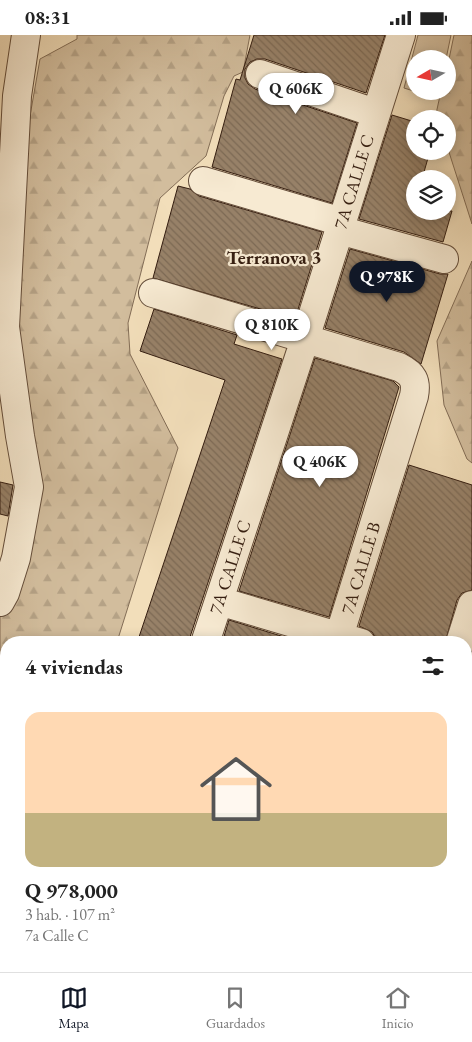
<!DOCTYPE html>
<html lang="es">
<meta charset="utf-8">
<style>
body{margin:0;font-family:"EB Garamond",serif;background:#f2f2f2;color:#222;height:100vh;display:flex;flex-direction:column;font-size:19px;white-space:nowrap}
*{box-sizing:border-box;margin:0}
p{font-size:16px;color:#767676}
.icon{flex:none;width:28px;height:28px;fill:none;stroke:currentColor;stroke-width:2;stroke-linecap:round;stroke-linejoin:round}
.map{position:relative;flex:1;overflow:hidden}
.drawer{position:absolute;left:0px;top:601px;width:472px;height:336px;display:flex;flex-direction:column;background:#fff;border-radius:20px 20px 0 0;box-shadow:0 2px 12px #0003}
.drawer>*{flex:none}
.needle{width:32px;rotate:261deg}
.tools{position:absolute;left:406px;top:15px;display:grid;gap:10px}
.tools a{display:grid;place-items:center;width:50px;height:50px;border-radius:50%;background:#fff;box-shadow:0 2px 12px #0003;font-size:25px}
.price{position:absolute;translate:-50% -42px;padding:0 11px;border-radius:18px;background:#fff;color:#222;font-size:16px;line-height:32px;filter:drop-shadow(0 1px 2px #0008)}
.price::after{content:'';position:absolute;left:50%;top:30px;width:15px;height:11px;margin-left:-8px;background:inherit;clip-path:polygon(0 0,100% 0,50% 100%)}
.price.selected{background:#111827;color:#fff}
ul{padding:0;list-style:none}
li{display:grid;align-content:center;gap:10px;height:265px;padding:0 25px}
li+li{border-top:1px solid #e0e0e0}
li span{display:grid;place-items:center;height:155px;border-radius:15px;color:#555}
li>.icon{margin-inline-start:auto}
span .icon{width:90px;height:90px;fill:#fffc;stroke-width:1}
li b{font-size:21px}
h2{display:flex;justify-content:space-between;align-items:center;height:60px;padding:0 25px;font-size:21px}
.status{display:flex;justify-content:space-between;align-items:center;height:35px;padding:0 25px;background:#fff;direction:ltr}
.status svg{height:14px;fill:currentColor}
.tab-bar{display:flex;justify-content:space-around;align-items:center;height:70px;border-top:1px solid #e0e0e0;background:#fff;font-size:14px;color:#767676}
.tab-bar a{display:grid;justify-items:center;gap:2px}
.tab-bar .selected{color:#111827}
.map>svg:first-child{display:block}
</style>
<div class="status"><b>08:31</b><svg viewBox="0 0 49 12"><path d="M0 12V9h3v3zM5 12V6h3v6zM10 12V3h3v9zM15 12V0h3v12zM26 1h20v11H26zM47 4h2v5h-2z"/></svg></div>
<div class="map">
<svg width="472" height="937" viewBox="0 0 472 937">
<defs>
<pattern id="forest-firs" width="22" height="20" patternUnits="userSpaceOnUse" patternTransform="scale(1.25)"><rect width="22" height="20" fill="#d2bd9d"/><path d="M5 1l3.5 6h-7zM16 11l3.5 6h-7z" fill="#b5a286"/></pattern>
<pattern id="building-back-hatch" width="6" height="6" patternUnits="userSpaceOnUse" patternTransform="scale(1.25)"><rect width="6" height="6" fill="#978168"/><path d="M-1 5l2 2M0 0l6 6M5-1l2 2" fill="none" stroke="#7c6954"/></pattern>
</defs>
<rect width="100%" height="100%" fill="#f2deba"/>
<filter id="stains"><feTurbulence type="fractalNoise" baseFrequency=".004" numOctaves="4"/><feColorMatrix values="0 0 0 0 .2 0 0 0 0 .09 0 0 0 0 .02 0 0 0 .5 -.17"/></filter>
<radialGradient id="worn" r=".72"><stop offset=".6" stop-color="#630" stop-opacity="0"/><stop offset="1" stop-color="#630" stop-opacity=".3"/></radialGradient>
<path fill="url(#forest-firs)" stroke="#836d56" d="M77,0h173l-7,37 -9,4 -10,20 -18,60 -46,42 -32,125 2,31 48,94 -61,194 -111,1v152h-6v-183l25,-70 -15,-201 11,-142 9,-83 10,-57 37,-20z
M454,0h18v189l-24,-75v-30h-10l-2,-5 5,-23h7v-27z
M472,226v202l-5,-4 -23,-54 -7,-64z
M466,774l6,1v162h-343l5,-6h332z"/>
<path fill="#d2bd9d" stroke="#836d56" d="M418,0h33l-5,24h-31v32h23l-2,7 -32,-10z
M80,931h46l-5,6h-44z"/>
<path fill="url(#building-back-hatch)" stroke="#341d10" d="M254,0h131l-19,58 -101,-34h-8l-7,3 -5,7v9l3,6 7,5 102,34 -25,80 -120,-36 24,-88 4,1z
M392,80l23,7v29h15l-8,28h-7v32h37l-9,31 -84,-23z
M178,151l12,3 9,7 123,36 -27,87 -142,-41z
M350,214l90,25h8l-27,90 -17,-12 -79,-24z
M154,274l83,26 -3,9 48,15 -94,284h-51l88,-263 -85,-29z
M315,323l78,23 6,6 -70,230 -90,-26z
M409,430l63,20v105l-10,3 -5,7 -12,43h-51l-19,-6 -3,-5 -13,-6z
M0,447l13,3 -5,31 -8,-2z
M229,585l75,23h-82z"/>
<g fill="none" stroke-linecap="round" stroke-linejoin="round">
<g stroke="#644d3a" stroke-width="30">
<path id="minor" d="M260,39l115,39
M203,146l139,41
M339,195l105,29
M153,258l246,74c14,7 18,14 15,29l-77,247
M219,566l142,42
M0,567l5,-9 11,-35 13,-71 -9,-51 -15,-109 12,-231 9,-61
M205,608l100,-304 96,-304
M460,608l12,-38
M466,639l6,2
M5,772l1,1
M0,903l6,4
M48,931l7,4"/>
</g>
<use href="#minor" stroke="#f7ead2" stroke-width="28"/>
</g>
<g text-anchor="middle" stroke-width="4.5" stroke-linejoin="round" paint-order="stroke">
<g font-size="18" fill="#341d10" stroke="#f7ead2">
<text transform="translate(354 147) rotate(-73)" y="6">7A CALLE C</text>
<text transform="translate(230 532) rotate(-72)" y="6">7A CALLE C</text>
<text transform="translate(361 533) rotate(-73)" y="6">7A CALLE B</text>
</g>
<g font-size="19" font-weight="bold" fill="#341d10" stroke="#f7ead2">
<text x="274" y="229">Terranova 3</text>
</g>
</g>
<rect width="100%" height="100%" filter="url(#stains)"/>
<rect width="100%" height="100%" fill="url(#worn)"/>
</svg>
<div class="tools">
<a><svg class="needle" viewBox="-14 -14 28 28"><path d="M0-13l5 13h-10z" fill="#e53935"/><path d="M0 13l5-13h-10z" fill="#767676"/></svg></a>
<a><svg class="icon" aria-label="locate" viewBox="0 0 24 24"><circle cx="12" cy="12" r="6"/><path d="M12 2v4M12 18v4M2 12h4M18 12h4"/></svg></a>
<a><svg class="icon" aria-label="layers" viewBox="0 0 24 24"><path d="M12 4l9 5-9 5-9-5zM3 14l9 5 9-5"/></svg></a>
</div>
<b class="price" style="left:296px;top:80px">Q 606K</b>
<b class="price selected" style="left:387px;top:268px">Q 978K</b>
<b class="price" style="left:272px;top:316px">Q 810K</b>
<b class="price" style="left:320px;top:453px">Q 406K</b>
<section class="drawer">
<h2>4 viviendas<svg class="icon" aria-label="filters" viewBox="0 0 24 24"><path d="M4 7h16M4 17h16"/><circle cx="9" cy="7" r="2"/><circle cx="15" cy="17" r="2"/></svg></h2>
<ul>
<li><span style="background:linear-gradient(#ffd9b3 65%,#c2b280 0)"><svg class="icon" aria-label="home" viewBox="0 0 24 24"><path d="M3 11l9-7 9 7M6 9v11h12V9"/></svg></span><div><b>Q 978,000</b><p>3 hab. · 107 m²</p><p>7a Calle C</p></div></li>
</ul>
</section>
</div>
<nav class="tab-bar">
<a class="selected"><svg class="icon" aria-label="map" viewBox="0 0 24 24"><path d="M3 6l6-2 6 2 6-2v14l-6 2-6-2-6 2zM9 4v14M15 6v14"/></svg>Mapa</a>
<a><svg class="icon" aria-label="saved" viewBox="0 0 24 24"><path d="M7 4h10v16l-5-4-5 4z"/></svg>Guardados</a>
<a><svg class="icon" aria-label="home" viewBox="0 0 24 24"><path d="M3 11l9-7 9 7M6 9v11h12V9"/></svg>Inicio</a>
</nav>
